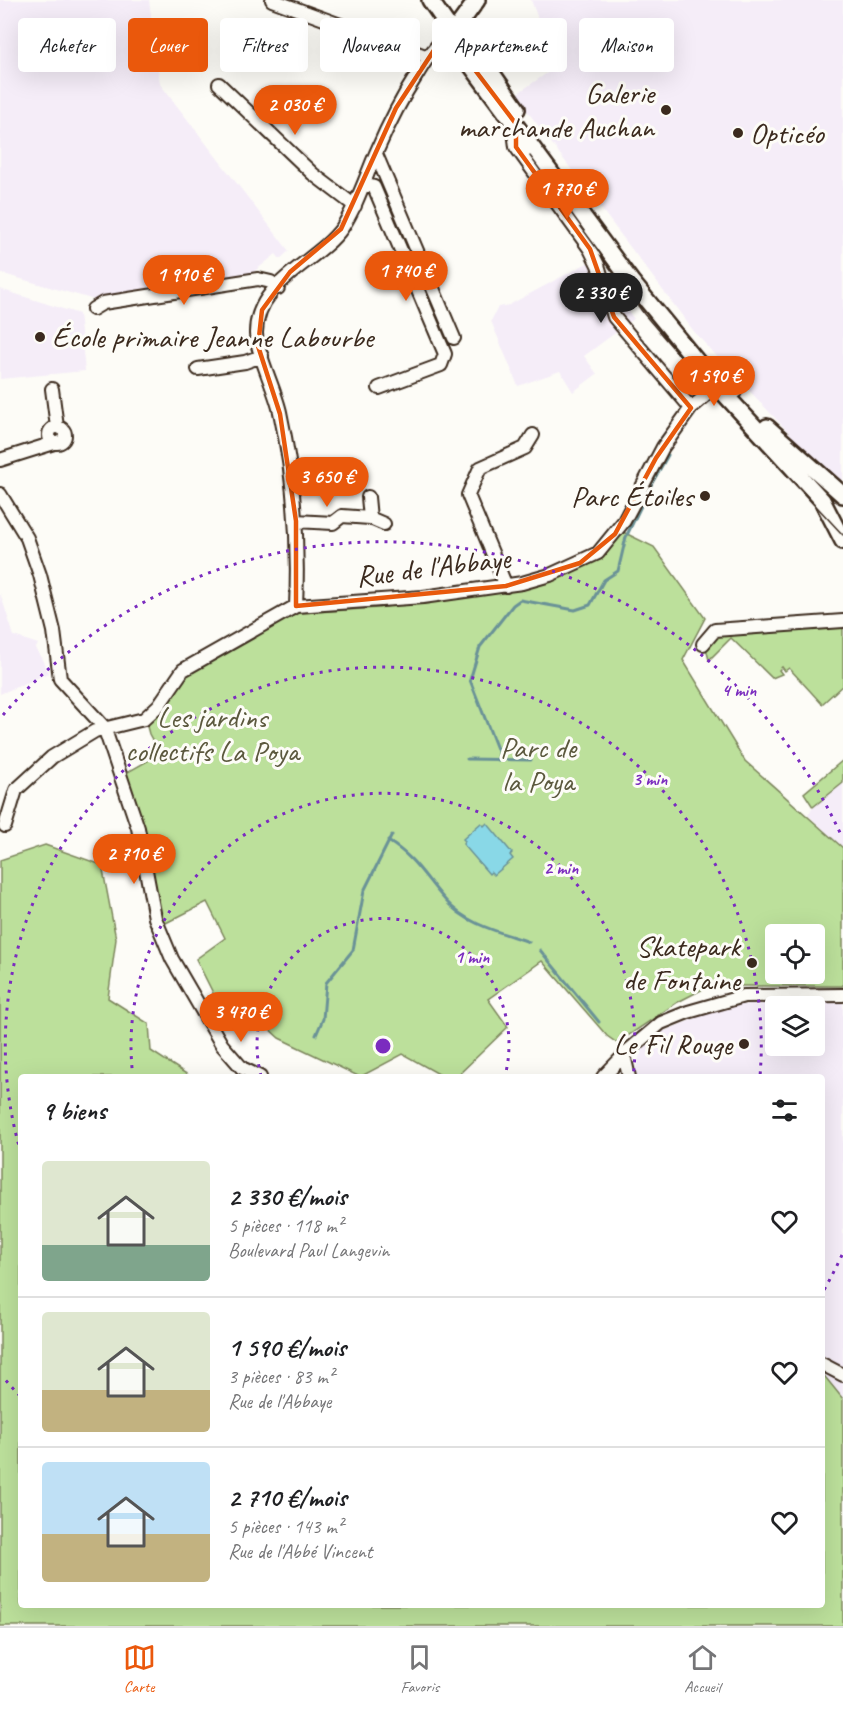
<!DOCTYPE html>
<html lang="fr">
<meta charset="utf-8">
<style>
body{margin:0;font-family:Caveat,sans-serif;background:#f2f2f2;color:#202124;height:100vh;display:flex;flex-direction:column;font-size:22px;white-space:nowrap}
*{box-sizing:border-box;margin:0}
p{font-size:20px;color:#757577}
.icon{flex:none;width:33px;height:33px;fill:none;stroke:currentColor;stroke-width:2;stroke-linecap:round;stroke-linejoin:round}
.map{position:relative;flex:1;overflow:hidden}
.drawer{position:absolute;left:18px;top:1074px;width:807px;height:534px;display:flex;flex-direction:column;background:#fff;border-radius:6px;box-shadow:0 6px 24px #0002}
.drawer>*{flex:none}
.hud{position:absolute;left:18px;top:18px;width:807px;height:54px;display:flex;gap:12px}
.fabs{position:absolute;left:765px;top:924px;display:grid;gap:12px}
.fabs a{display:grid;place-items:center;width:60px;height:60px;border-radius:6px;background:#fff;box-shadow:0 6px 24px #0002;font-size:30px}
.price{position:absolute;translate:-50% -51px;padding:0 14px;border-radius:21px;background:#ea580c;color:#fff;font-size:20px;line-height:39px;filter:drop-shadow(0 2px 3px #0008)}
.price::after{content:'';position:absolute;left:50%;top:36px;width:18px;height:14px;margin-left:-9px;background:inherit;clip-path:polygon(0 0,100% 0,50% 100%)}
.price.selected{background:#222;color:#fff}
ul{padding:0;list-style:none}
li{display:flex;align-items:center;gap:18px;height:150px;padding:0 24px}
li+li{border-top:2px solid #e0e0e0}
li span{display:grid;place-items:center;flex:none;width:168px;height:120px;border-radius:6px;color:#555}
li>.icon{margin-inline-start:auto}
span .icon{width:72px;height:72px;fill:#fffc;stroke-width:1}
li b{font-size:26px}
h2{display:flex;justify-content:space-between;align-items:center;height:72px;padding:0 24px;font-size:26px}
.tag{padding:0 21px;border-radius:6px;background:#fff;box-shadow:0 6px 24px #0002;font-size:21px;line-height:54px}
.tag.selected{background:#ea580c;color:#fff}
.tab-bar{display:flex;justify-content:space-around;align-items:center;height:84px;border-top:2px solid #e0e0e0;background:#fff;font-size:16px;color:#757577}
.tab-bar a{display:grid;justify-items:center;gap:3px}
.tab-bar .selected{color:#ea580c}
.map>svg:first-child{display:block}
</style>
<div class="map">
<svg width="843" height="1626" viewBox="0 0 843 1626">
<rect width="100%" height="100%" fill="#fdfcf7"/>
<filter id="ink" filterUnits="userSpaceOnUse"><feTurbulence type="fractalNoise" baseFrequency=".0167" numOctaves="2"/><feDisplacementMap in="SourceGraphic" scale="12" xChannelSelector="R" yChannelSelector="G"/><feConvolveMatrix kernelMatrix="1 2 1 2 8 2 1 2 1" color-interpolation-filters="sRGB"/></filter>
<g filter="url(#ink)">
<path fill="#f5edf8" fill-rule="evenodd" d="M0,0h149l11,84 129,167 -9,8 -4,-5 -25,20 -156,26 -95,-27z
M531,0h312v483l-21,-15 -126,-134 -181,-239 41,-28z
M591,261l43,58 -50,37 13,18 -24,18 -13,-21 -42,15 -27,-65 7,-14 11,-2z
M0,289l79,25 6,57 -85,8z
M0,593l14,43 24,8 -2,4 13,25 -49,21z
M843,783v65l-35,-33 5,-8z
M756,1003h87v396l-21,-26v-296h-186l-1,-6 7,-23 13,-13 65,-27zM776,1006h38v40h-38z"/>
<path fill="#bce09b" stroke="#7c855c" stroke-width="1.5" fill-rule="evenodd" d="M621,531l33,16 51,71 -22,42 62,101 98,87v138h-134l-31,16 -61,41 -10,-7 -65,-75 -54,38 20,28 -52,50h-12l-41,-23 -43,23 -81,-39 -11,-10 -16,-3 -20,-15 -21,1 6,-10 -21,-42 29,-21 -18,-36 -47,24 -9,-62 -25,-91 34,-19 -11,-20 -3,-11 35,-44 104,-65 93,-6 170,-26 44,-21zM776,934h38v40h-38z
M838,624l5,4v57l-21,19 -33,-36 -4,3 -3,-4 -3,3 3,4 -10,4 -41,-40 -22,22 -3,-12 14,-16z
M843,760v23l-30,24 -9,-14z
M45,845l57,20 14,74 -8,59 41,26 2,27 40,26h-170v528h801v-232l21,26v227h-843v-766z"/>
<path fill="#89d8e7" stroke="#6a9297" stroke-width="1.5" d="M481,823l3,3 3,-3 25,30 -2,2 3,4 -19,16 -3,-3 -2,2 -26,-30 2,-3 -2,-2z"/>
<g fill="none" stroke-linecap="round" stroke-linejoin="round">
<path stroke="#6a9297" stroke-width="3" d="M467,759l64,1
M498,760l1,-6 -29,-74 10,-33 33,-42 7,-5 55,10 15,-5 14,-25 14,-9 8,-34 26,-54 16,-28
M388,841c28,17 37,37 58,60 21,24 54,31 83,41
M540,950l59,72
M316,1035l7,-16 3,-36 27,-33 11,-59 28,-56"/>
<g stroke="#3b2a1e" stroke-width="16">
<path id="minor" d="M272,0l156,57
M219,84l94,90 42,32
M516,124l-2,7 2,16 74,102 8,16 16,52 77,91
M376,154l78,184
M364,184l10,3 71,167 -4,11 -62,23
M93,309l10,-6 155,-24 13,3 7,6
M198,369l47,-7 17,-6
M52,389l5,38
M49 435a8 8 0 1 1 16 0a8 8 0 1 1-16 0Z
M0,460l54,-17
M0,494l27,44 13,37 14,56 6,48 44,48 34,101 17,90 17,41 50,86 20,23 18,9
M370,518l14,6
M296,521l37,2 9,-7 28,2 -2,-21
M506,586l-38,-91 12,-27 45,-20 8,-13
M296,606c3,-65 -2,-130 -16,-194 -5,-23 -23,-58 -24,-78 -1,-52 61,-71 86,-106 15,-23 23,-49 34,-75 12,-28 25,-54 42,-80 10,-16 18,-30 35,-40
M703,644l12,-14 128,-9
M5,826l11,-36 36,-33 43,-26 49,-12 15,-14 24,-35 113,-64 127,-9 99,-14 28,-8 48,-22 26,-32 39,-74 28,-39 26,-22 18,6
M624,1055l5,22
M603,1077l27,-28 31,-26 27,-11 56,-16 99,-1
M822,1364l21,11"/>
</g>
<g stroke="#3b2a1e" stroke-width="20">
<path id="major" d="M430,0l23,33 6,16 172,232 86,105 105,114 21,41
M453,33l13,3 51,73
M453,33l24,-33
M767,427l76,68"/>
</g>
<use href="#minor" stroke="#fdfcf7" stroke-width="12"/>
<use href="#major" stroke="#fdfcf7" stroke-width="15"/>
<path stroke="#3b2a1e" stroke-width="1.5" d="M530,156l114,158 70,82 129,139"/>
</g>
</g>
<path fill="none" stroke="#e8590c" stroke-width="4.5" stroke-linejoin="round" d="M453,33l6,16 57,75v23l74,102 24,68 77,91 -35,50 -41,76 -35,29 -74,23 -210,20v-85l-16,-107 -22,-68 4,-36 28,-38 51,-43 55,-121 44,-67z"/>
<g fill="none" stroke="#7b2cbf" stroke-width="3" stroke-dasharray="3 6">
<path d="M261 1076A126 126 0 1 1 505 1076"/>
<path d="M133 1077A252 252 0 1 1 633 1077"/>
<path d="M21 1153A378 378 0 1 1 760 1076"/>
<path d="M842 1255A504 504 0 0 1 824 1290M20 1396A504 504 0 0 1 3 1377M3 715A504 504 0 0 1 842 837"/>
</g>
<g fill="#3b2a1e" stroke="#fdfcf7" stroke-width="2">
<circle cx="666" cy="110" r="6"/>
<circle cx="738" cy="133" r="6"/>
<circle cx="40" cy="337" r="6"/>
<circle cx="705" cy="496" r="6"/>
<circle cx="752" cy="963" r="6"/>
<circle cx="744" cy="1044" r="6"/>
</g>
<g text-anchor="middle" stroke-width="6" stroke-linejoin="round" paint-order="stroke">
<g font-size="30" fill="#3b2a1e" stroke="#fdfcf7" text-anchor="end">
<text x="654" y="103">Galerie<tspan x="654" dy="34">marchande Auchan</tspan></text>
<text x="750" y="143" text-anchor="start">Opticéo</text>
<text x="52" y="347" text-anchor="start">École primaire Jeanne Labourbe</text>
<text x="693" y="506">Parc Étoiles</text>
<text x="740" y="956">Skatepark<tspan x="740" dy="34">de Fontaine</tspan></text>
<text x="732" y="1054">Le Fil Rouge</text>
</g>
<g font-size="30" fill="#3b2a1e" stroke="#fdfcf7">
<text transform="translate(433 567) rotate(-7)" y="10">Rue de l'Abbaye</text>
</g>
<g font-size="30" fill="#5b583d" stroke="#fdfcf7">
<text x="212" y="727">Les jardins<tspan x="212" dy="34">collectifs La Poya</tspan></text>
<text x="538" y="757">Parc de<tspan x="538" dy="34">la Poya</tspan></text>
</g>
</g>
<circle cx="383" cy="1046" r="9" fill="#7b2cbf" stroke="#fdfcf7" stroke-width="3"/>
<g font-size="18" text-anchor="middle" font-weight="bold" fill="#7b2cbf" stroke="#fdfcf7" stroke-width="6" stroke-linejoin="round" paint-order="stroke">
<text x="739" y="696">4 min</text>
<text x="650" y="785">3 min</text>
<text x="561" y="874">2 min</text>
<text x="472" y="963">1 min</text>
</g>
</svg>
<div class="fabs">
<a><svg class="icon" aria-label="locate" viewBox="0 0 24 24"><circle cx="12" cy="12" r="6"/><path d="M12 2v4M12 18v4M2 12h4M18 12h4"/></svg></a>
<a><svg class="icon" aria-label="layers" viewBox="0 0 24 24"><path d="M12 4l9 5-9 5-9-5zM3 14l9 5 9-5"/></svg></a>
</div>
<b class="price" style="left:295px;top:136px">2 030 €</b>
<b class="price" style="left:567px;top:220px">1 770 €</b>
<b class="price" style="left:406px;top:302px">1 740 €</b>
<b class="price" style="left:184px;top:306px">1 910 €</b>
<b class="price selected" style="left:601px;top:324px">2 330 €</b>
<b class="price" style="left:714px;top:407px">1 590 €</b>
<b class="price" style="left:327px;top:508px">3 650 €</b>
<b class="price" style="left:134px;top:885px">2 710 €</b>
<b class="price" style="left:241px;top:1043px">3 470 €</b>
<div class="hud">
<a class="tag">Acheter</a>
<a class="tag selected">Louer</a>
<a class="tag">Filtres</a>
<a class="tag">Nouveau</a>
<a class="tag">Appartement</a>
<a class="tag">Maison</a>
</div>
<section class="drawer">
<h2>9 biens<svg class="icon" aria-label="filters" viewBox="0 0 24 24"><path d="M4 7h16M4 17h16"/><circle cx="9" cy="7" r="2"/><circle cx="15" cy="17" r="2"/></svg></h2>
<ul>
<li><span style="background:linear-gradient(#dfe7d0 70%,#7fa58c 0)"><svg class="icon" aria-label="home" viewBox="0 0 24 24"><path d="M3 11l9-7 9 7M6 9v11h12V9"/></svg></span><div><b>2 330 €/mois</b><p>5 pièces · 118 m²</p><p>Boulevard Paul Langevin</p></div><svg class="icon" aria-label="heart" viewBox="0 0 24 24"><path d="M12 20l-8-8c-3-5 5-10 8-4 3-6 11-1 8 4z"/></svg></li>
<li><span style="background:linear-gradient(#dfe7d0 65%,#c2b280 0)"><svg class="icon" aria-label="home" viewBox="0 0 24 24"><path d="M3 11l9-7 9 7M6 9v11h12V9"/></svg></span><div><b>1 590 €/mois</b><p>3 pièces · 83 m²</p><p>Rue de l'Abbaye</p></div><svg class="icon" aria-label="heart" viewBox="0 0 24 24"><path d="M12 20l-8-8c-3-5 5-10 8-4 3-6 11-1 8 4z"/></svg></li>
<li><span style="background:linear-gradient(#bfe0f5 60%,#c2b280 0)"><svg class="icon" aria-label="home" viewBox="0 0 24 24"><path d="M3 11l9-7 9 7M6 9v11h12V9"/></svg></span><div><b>2 710 €/mois</b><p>5 pièces · 143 m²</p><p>Rue de l'Abbé Vincent</p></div><svg class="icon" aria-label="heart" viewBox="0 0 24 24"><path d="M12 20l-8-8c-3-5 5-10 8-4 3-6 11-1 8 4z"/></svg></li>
</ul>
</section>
</div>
<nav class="tab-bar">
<a class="selected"><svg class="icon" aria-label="map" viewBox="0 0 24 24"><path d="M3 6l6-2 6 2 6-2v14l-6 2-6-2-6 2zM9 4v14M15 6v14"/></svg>Carte</a>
<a><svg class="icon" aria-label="saved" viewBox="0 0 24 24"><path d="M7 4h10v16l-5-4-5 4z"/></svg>Favoris</a>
<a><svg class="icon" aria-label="home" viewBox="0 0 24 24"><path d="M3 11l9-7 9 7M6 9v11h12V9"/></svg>Accueil</a>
</nav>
